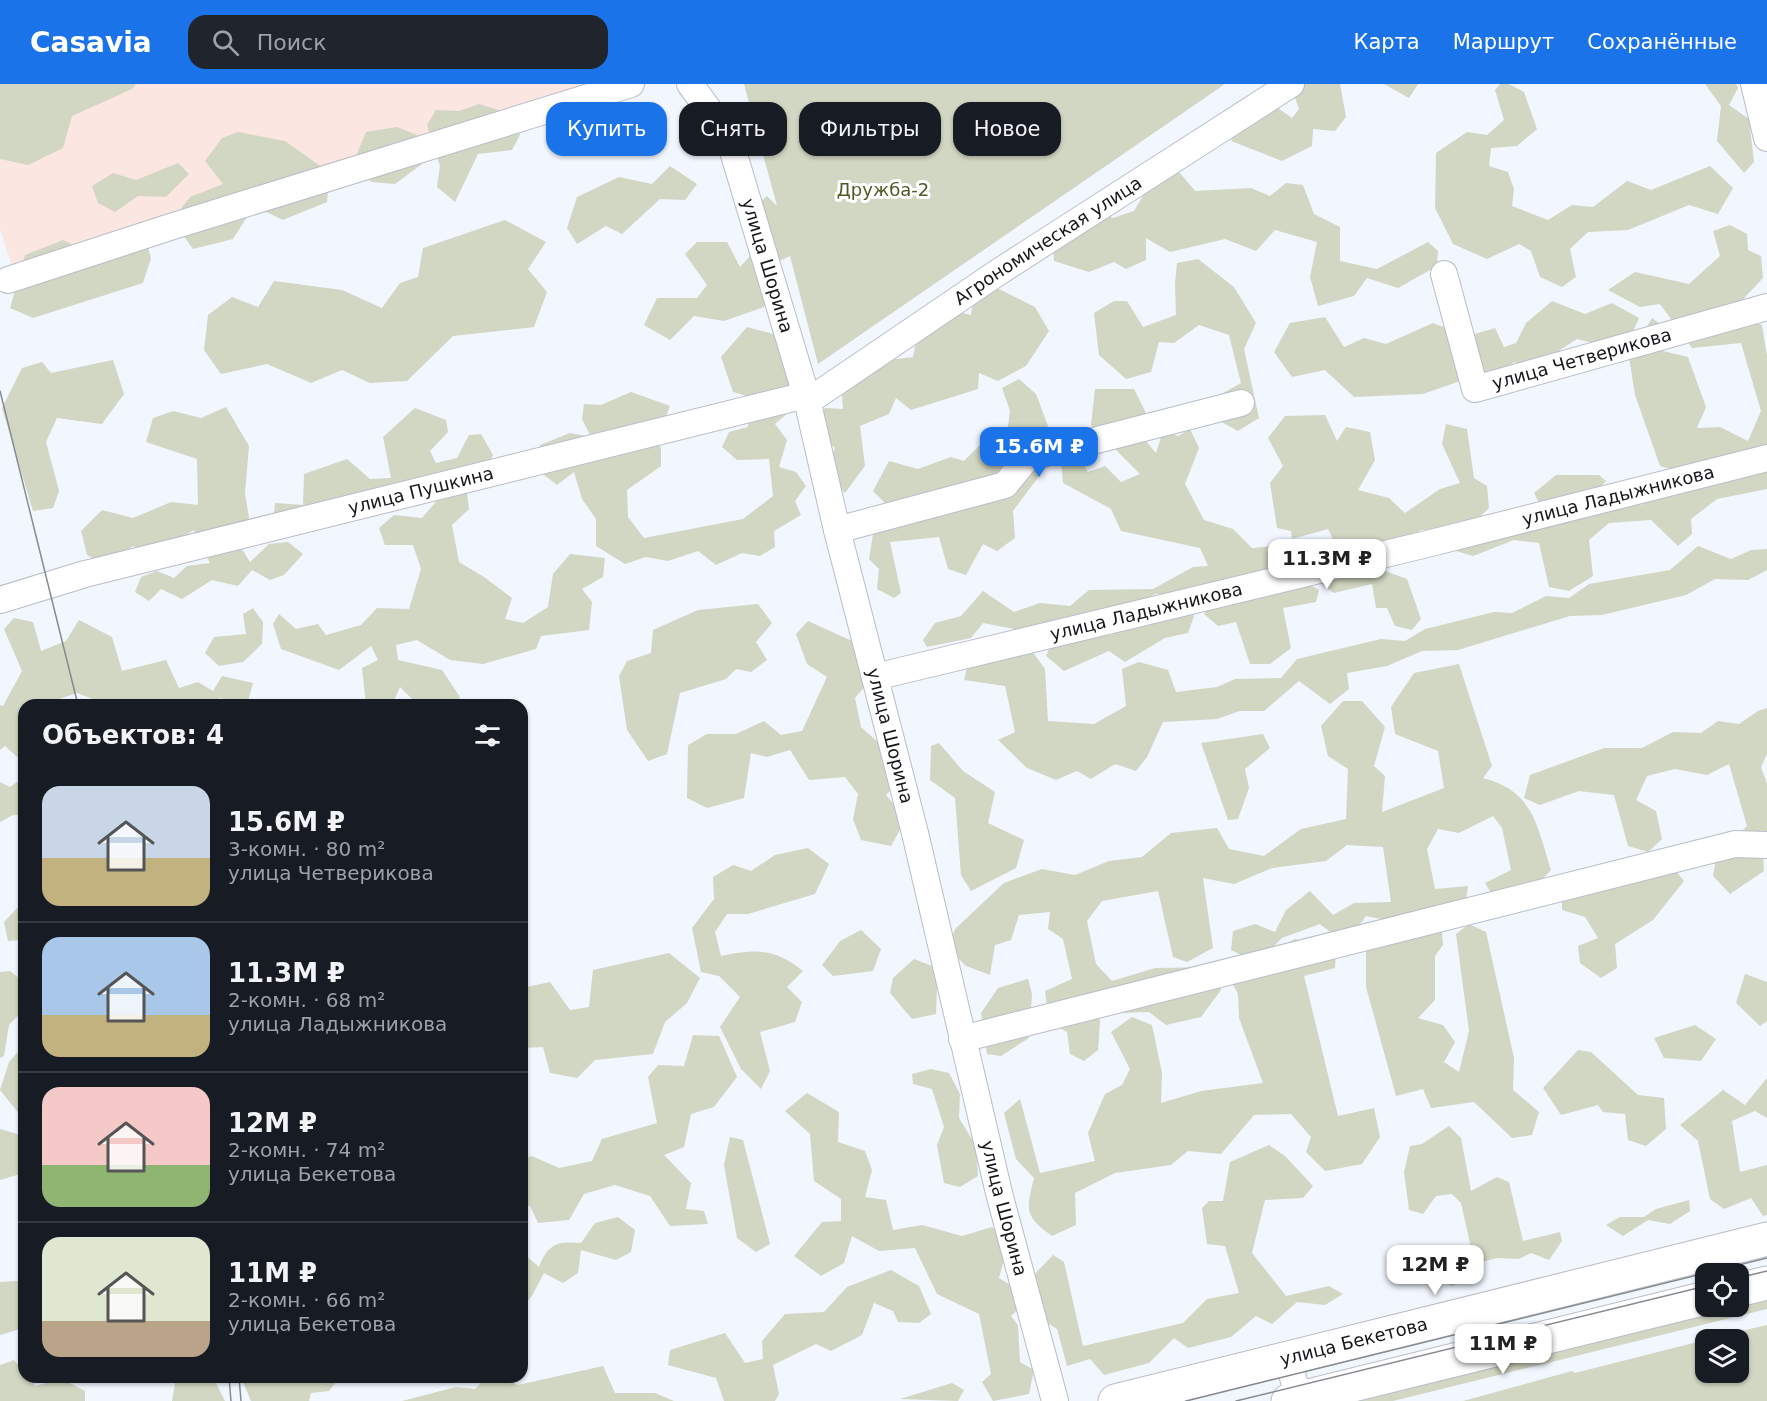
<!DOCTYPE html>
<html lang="ru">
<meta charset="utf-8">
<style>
body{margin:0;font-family:"DejaVu Sans",sans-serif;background:#20242c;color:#f1f3f6;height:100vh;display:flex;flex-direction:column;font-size:22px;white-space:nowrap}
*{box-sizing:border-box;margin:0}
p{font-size:20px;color:#9ea1a6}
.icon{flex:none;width:33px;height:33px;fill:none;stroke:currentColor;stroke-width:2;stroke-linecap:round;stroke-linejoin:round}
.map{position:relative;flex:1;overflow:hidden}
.side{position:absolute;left:18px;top:615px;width:510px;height:684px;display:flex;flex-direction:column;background:#171b24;border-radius:18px;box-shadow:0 2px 4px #0004}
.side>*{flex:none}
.top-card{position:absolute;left:546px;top:18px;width:570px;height:54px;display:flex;gap:12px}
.fabs{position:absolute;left:1695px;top:1179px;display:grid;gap:12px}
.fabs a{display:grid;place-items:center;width:54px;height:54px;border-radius:12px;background:#171b24;box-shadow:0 2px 4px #0004;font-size:30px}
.price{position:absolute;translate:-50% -51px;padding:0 14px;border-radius:12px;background:#fff;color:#222;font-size:20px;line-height:39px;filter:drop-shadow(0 2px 3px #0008)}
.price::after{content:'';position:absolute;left:50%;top:36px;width:18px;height:14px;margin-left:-9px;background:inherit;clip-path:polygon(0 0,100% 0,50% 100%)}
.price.on{background:#1a73e8;color:#fff}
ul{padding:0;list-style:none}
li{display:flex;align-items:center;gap:18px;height:150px;padding:0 24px}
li+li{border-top:2px solid #363941}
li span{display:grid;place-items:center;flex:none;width:168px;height:120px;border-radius:18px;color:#555}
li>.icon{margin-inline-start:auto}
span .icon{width:72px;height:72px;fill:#fffc;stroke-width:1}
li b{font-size:26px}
h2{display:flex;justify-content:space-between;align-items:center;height:72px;padding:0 24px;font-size:26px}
.tag{padding:0 21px;border-radius:18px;background:#171b24;box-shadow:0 2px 4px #0004;font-size:21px;line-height:54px}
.tag.on{background:#1a73e8;color:#fff}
header{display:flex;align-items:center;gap:36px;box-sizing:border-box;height:84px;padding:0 30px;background:#1a73e8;color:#fff}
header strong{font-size:28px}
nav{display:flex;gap:33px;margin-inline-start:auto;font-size:21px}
.search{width:420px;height:54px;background:#20242c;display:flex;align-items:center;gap:15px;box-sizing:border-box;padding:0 21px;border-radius:18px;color:#9ea1a6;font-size:22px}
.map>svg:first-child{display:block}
</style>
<header>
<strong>Casavia</strong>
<div class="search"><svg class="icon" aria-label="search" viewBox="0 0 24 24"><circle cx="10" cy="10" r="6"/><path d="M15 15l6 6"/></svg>Поиск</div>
<nav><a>Карта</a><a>Маршрут</a><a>Сохранённые</a></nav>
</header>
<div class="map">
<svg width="1767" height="1317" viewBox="0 0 1767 1317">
<rect width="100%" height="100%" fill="#f1f6ff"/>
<path fill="#fbe6e2" d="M130,0h456l-573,186 -13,-41v-113z"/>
<path fill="#d1d7c2" d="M0,0h136l-4,5 -60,27 -9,32 -35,17 -28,-6z
M744,0h481l-407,280 -28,-108 -15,7 -11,44 -40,14 -30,-5 -24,24 -26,-15 13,-27h40l10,-13 -22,-31 12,-12h30l13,25 27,-30 -12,-30 12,-11 10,10z
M1290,0h50l6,33 -11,14 -22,-2 -1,17 -30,15 -51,-20 10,-33 20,-12 31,22 7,-9z
M1384,0h34l-9,14z
M1500,0h9l15,8 13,37 -20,17 -26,2 -2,18 19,6 6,17 -2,17 36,14 24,-15 21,2 34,-26 24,9 59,-24 23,22 -15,26 -29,-9 -61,25 -40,2 -18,17 6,28 -14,10 -22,-10 -9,-26 -12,-7 -32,15 -34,-15 -18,-36 1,-55 31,-21 20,3 17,-15 -9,-30z
M1705,0h31l2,4 -9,17 20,14 5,43 -10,11 -27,-32 4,-35z
M479,20l29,9 12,22 -8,15 -34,4 -23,48 -18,-15 3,-21 -13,-41 9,-15 23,1z
M397,43l20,8 5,29 -27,20 -24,-2 -15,-26 10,-24z
M238,48l47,9 45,32 -3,29 -44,18 -29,-14 -21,33 -40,10 -21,-29 18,-23 33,-13 -18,-23 17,-23z
M178,79l11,11 -23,23 -28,-1 -23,16 -17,-9 -6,-17 21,-13 23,7z
M670,82l27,18 -12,16 -25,-1 -38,35 -16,-8 -29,18 -10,-16 10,-31 42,-20 33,7z
M1180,89l15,18 56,-3 19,8 16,-13 17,2 11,29 26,13v34l37,8 51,-27 10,9 -1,15 -39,22 -31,-10 -13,18 -36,10 -8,-29 7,-35 -42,-12 -19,21 -31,-12 -55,13 -24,-14v22l-20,9 -12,-7 -25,10 -35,-11 -1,-12 33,-44 27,13 21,-7 22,-37z
M505,136l41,22 -18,27 19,23 -13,35 -81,9 -46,45 -37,2 -28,-13 -31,13 -44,-19 -46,10 -17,-24 4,-35 24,-18 26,10 16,-26 68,9 40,18 18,-25 18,-6 5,-29z
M1730,141l17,9 1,16 13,6 2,22 -33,35 32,12 5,32v132l-50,10 -26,20 1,15 -14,12 -27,-26 -42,3 -20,17 4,36 -24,15 -20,-4 -10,-44 -25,-3 -41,16 -17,-5 12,-16 79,-16 -13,-26 22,-18h43l7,6 -27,29 9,8 40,-20 13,7 25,-15 19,3 7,-18 -32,-9 -25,-71 -6,-38 23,-39 15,11 -4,22 25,6 18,50 -9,21 23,-1 28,14 13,-30 -20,-68 -49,5 -32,-44 -20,3 -32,-17 27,-18 54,12 31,-28 -7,-25z
M63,156l33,16 50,-16 5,18 -8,25 -110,35 -23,-10 15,-53z
M1198,175l36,28 22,36 -12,26 15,69 -21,13 -20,-11 -4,-22 27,-15 -12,-48 -30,-10 -25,18 -15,-1 -8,30 -25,7 -27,-24 -5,-42 20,-12h13l16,26 33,-12 -1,-32 2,-20z
M997,204l38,19 14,24 -23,35 -28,15 -19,-8 -1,16 -67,21 -15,-12 -7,16 -29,12 5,40 -20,27 -17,-17 7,-29 -23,-6 -3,-12 16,-21 18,1 -1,-14 46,-35 25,-3 5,-26 31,-22 22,6 3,-23z
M1552,217l33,13 27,-11 27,15 -8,18 -27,10 -27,-7 -43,28 -20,-5 -20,16 -28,1 -43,15 -69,3 -29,-27 -33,7 -18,-25 16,-29 35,-6 19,30 20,-9 22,6 47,-21 35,13 27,-8 9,19 12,-4 10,-20z
M747,243l34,9 16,69 -22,19 12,16 -8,27 17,5 10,14 -11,15 6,14 -27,16 1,16 -15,9 -18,-3 -26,12 -18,-14 -30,10 -22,-4 -21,7 -29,-18v-27l-14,-20 -8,-27 -17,13 -22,-17 5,-23 30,-12 21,4 -9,-18 2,-15 17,1 30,-13 39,14 -4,10 -16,15 11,17v18l-34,24 1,27 16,21 99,-19 30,-23 -4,-37 -32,1 -15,-13 7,-15 19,-5 2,-30 -17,-5 -12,-35z
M113,276l11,34 -22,30 -45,-6 -11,24 13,49 -6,17 -20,3 -31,-103 20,-40 20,-6 9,11z
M1019,295l17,15 12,32 -11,18 11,20 -35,47 2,27 -18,13 -14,-7 -17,31 -18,-6 -9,-32 -49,5 11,51 -7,5 -17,-9 2,-20 -10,-10 4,-25 61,-20h13l1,-22 -60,14 -15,-15 16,-30 29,8 33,-12 13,4 24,-24 19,-2 3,-24 -8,-23z
M1095,305h39l12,24 -12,14 22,26 7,-22 15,5 12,-7 9,19 -14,36 19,36 29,9 19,19 23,-2 13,10 -7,22 -53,11 -17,-7 -25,12h-31l-39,22 -76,18 -57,-11 -12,15 -44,9 -4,-7 12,-17 26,-7 22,-25 31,21 26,-9 30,3 19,-16 64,-1 40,-22 15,-1 -8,-18 -79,-17 -10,-22 -48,-26 -4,-40 12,-1 17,30 17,-6 16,16 19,-8 -49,-49z
M226,323l23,39 -4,47 6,37 -9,19 8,13 19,-18 19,-2 15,12 -19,21 -14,5 -18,-10 -14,16 -26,-6 -30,19 -21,-10 -12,12 -14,-9 6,-15 16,-6 17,7 13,-12 23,-3 -16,-33 -40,24 -21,-8 -28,19 -18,-10 -6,-24 21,-21 31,8 38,-16 27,3 -1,-46 -51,-17 7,-24 20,-7 28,7z
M415,324l31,12 2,12 -18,19 6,12 21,-5 12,-23 12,-1 12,21 -9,17 -44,10 -19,23 -148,19 2,-21 28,2 1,-31 43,-15 23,20 21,-1 -8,-41z
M1325,331l12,26 9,-14 24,5 5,28 -17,30 31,8 16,15 35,-24 20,-6 -18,-39 4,-20 21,5 7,49 13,8 2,22 -25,24 -43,-2 -30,22 -56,-9 -7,-14 -36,10 -1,-8 -14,-3 -7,-45 13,-17 -15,-28 17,-22z
M446,406l21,3 2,16 -17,16 7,37 25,15 28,21 -7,21 18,4 25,-16 5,-33 17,-20 35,4 -2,19 -21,12 10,13 -3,28 -48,6 -5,13 -53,15 -33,-4 -33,-20 -21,5 2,15 44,10 18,27 -5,8h-37l-18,-18 -8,18h-26l-4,-37 16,-8 -7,-14 -32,24 -58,-21 -8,-25 6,-10 17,15 22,-5 8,11 35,-10 16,-17 32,1 12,-40 -8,-24h-28l-6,-17 15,-13 28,3z
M1698,462l33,13 20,-9 16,-1v21l-19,10 -33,-1 -29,16 -84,20 -32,1 -112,34 -36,1 -35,15 -40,7 2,16 -19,15 -31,-23 -35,30h-24l-23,8 -54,3 -16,35 -11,14 -21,-7 -24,15 -14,-8 -21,9 -29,-12 -29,-28 17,-8 -10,-46 -41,-6 5,-20 60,-13 16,22 3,52 46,3 32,-18 -4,-37 17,-7 29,8 8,22 41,-5 18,-8 46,-1 16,-19 84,-20 24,2 20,-12 69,-17 18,1 34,-17 23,2 20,-14 81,-14z
M1364,479l43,16 14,40 -9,11 -17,-4 -8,-18h-11l-4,-24 -38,9 -14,-10 6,-10z
M1300,495l19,11 -3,12 -33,6 8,40 -21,16h-20l-14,-42 -18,4 -14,-12 10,-14z
M758,520l14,19 -16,19 11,18 -16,12 -15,-3 -10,10 -46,14 -13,61 -19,7 -21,-31 -8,-54 8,-15 24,-8 2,-23 45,-20z
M1185,522l9,10 -6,17 -23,5 -40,24 -16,-11 -45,20 -18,-15 7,-17 42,-10 17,6 15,-14z
M253,524l10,14 -1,22 -19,18 -24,4 -14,-13 9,-16 32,-3 -3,-20z
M14,534l19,4 8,29 25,-10 13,-21 33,17 10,34 44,-11 13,28 19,-6 15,9 9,-15 31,7 -6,22 -27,-7 -8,7h-111v-3l-24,-9 -21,7 -1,5h-31v58l-19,-17 -5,4v-45l3,1 19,-35 -18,-42z
M808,537l53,24 10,34 -16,19 6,29 27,24 11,30 -13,14 20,24 -15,27 -30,-6 -8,-21 5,-25 -13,-17 -36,3 -19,-30 -23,7 -16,-4 -7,45 -37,10 -20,-10 1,-53 19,-11h29l28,-13 17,14 21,-4 25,-54 -20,-13 -11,-30z
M1459,580l33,102 -9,12c51,13 54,48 68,92l-25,27 -33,-1 -8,-13 26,-13 -9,-42 -9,-12 -34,17 -21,-4 -11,20 8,40 33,-3 -2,14 -70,22 -30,-6 -10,14 -19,7 -17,-13 -38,14 -9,9 -22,13 -20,-10 2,-19 22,-7 20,8 11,-22 24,-19 23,24 21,-12 37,-1 -8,-55 -36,-2 -21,16 -54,7 -38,16 -31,-6 10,70 -26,14 -14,-5 -15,-66 -56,10 -15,20 9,43 16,17 43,-13 62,-1 4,23 -20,27 -35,8 -17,-13 -28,1 -27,-18 6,26 -2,29 -14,11 -14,-7 -3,-22 -18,-10 -4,-31 27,-12 -9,-40 -15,-10 2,-17 -31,3 -8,25 -16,5 -5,30 -24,-9 -18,-18 7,-19 49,-46 38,-14 33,6 34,-14 33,-4 29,-24 46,-5 12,21 35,7 37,-27 45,-10 2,-50 -20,-13 -7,-30 22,-25h19l23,26 -11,39 11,10 -3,36 62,-24 -6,-37 -43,-17 -4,-27 23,-34z
M1767,624v46l-6,13 6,17v51l-5,1 2,35 -34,23 -17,-18 3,-18 31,-32 -18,-62 -22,11 -32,-6 -28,7 -11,24 20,11 6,28 -14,13 -20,-6 -14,-51 -35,-4 -39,14 -16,-7 6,-23 74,-27h38l31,-16 28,1 17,-12 21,3 19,-13z
M1263,650l7,14 -25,21 4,19 -11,31 -10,1 -27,-77z
M939,659l24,28 32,21 -7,31 36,17 -8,28 -45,23 -10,-16 -6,-77 -25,-18 1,-34z
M24,693v38h-11l-13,7v-40l10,5z
M808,764l21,16 -14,30 -67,20h-21l-12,18 6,24c35,-7 54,-8 82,15l-16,16 15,15 -7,20 -35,10 10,39 -9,18 -20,-20 -21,-42 20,-30 -21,-21 -18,-4 -9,-44 22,-29 -1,-22 20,-12 18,6 24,-16z
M1672,782l12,15 -31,39 -38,24 2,24 -16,10 -21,-15 -2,-17 20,-8 -13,-21 -23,-7v-31z
M24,817v39l-16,1 -4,-19z
M1469,840l17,8 28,126 -1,32 26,22 -7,23 -20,3 -38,-36 -43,6 -8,-19 -27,7 -30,-109v-38l34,-21 42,4 1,13 -8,11v44l-17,18 25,7 12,17 -11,20 15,10 10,-41 -13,-97z
M861,846l20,19 -8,22 -40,5 -11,-11 18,-24z
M1295,855l41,12 -1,17 -31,8 34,140 36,-8 6,29 -18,27 -37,7 -19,-19 5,-15 -20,-23 -37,1 -33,39 -33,-3 -17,14 -56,8 -40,20 1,32 -24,11c-28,-20 -26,-26 -18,-58l-18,-19 -12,-46 16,-14 20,74 55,-12 -7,-28 17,-39 17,-9 8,-16 -19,-37 21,-15 20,8 10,48 -1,30 40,-12 62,-8 -24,-65 -1,-24 -9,-17z
M669,869l31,25 -13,25 -22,19 -12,32 -58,6 -18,18 -27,-5 -7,-26 -21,1v-60l28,-6 20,28 19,-3 4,-37z
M914,875l18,7 5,20 -1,28 -24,5 -22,-26 3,-15z
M10,887l14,11v27l-15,16 -5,31 -4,2v-86z
M1745,890l22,8v39l-7,5 -24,-23z
M1028,895l4,15 -3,44 -28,18 -14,-2 -6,-41 17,-25z
M1695,941l21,14 -15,22 -37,-3 -10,-20z
M693,951l26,1 18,41 -23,30 -23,7 -7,33 -20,8 27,28 -5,26 18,2 4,13 -38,2 -20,-30 -35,-11 -31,9 -15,26 -31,3 -8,-17 -8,-2v-45l10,-3 27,12 33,-7 10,-22 55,-16 -9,-46 10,-12 26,1z
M24,961v75l-24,-30 9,-28z
M1578,966l13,2 47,43 26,3 2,31 -20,17 -18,-6 -3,-26 -22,-2 -5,-7 -37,10 -18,-27z
M931,985l18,4 11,21 -1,24 17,28 2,30 -18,11 -16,-4 -7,-38 7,-18 -12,-38 -19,-5 -1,-10z
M1767,994v40l-12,-7 -23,10 8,51 27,-7v50l-4,1 -12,-18 -27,11 -14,-10 -12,-58 -18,-16 43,-35 22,15z
M807,1009l32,19 -1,30 27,9 7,19 -7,27 21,3 7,30 29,-5 40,11 30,-9 17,15 -10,36 23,14 3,11 -14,13 7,9 2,37 14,8 -5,24 -36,7 -11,-19 9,-8 -12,-60 -42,-20 -22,-46 -36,3 -27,-15 -8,27 -23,13 -27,-20 28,-34 19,-1v-22l-27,-18 -4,-47 -25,-23z
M24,1041v48l-24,7v-51l21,6z
M1449,1042l12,12 10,53 26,-14 12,5 14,59 37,-9 2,9 -13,19 -18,-7 -12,6 -22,-1 -28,7 -7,18 -11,3 -11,-9 -25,-1v-11l56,-17 -10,-45 -9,-9 -16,2 -13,18 -14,-4 -5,-38 6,-26 12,-2z
M730,1053l13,3 27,104 -14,8 -19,-14 -13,-73z
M1269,1061l16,11 28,30 -10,12 -38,2 -13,53 34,43 43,-10 14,8 -18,11 -28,-3 -25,22 -16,-8 -25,21 -43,11 -14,-10 -25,25 -45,12 -14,-16 -23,7 -10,-37 -19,-12 -10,-36 25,-26 11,7 19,84 100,-23 24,-24 32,-6 -14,-47 -18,-2 -5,-36 7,-7h14l7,-39z
M1689,1116l1,11 -20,13 -22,-4 -25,16 -17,-11 14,-8h24l12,-8z
M618,1133l17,13 -4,22 -15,8 -35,-10 -3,23 -15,10 -19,-10 -11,21 -11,15v-57l17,15c9,-24 19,-26 42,-24l14,-20z
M891,1186l28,16 12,28 -12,9 -21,-1 -5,-11 -19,-8 -12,32 -31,16 -15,-7 -43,21 6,29 -4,7h-51l-8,-23 -48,-13 2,-15 55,-17 20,30 18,-4 -1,-18 23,-27 39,-2 23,-25z
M24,1191v53l-24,7v-53l17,-1z
M1767,1215v10l-374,92h-42z
M1767,1241v76h-304l109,-30 3,2 130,-33 1,32h32v-32l-31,-1z
M14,1276l10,12v5h4l7,9 27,-7 23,12v10h-85v-36z
M603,1282l12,27h40l19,8h-272l54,-14 19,2 12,-12h12l19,8z
M176,1293h37l12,24h-53z
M241,1293h99l-11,14 -18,2 -2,8h-58z
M952,1299l12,7 -6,11 -58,-2z"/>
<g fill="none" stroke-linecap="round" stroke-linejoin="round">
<g stroke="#b8bdc8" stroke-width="28">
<g id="minor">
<path id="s1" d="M690,0l39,54 77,257 31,135 78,303 84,360 56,208"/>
<path d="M1754,0l13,54"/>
<path id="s2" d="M1444,190l31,115 292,-82"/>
<path d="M8,196l159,-52 464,-144"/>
<path id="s3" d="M807,318l190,-129 294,-189"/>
<path d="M837,446l168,-45 22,-27 214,-55"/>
<path id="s4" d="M0,516l85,-26 721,-179"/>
<path id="s5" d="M875,593l552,-133 340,-86"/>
<path d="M962,955l773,-195 32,1"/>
<path d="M1288,1274l11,43"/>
</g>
</g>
<g stroke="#b8bdc8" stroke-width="35">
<g id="major">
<path d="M1738,1206l29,-7"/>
<path id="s6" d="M1115,1317l652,-162"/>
<path d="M1288,1317l418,-103"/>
</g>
</g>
<use href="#minor" stroke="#fff" stroke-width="26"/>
<use href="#major" stroke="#fff" stroke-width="33"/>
<path stroke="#878a90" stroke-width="1.5" d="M0,307l78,314
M1738,1194l29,-7
M229,1293l2,24
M239,1293l2,24
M1186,1317l581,-143
M1236,1317l470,-115"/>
</g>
<g text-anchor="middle" stroke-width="6" stroke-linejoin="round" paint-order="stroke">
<g font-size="18" fill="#4f5b26" stroke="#fff">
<text x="883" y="112">Дружба-2</text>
</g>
<g font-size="18" fill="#16171b" stroke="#fff">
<text dy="6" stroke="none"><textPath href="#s3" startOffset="290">Агрономическая улица</textPath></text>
<text dy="6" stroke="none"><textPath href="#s1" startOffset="200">улица Шорина</textPath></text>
<text dy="6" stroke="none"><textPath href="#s2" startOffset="230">улица Четверикова</textPath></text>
<text dy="6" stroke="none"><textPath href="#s4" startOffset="435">улица Пушкина</textPath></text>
<text dy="6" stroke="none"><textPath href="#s5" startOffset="765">улица Ладыжникова</textPath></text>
<text dy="6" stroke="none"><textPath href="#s5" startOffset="279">улица Ладыжникова</textPath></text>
<text dy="6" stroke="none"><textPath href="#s1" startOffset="686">улица Шорина</textPath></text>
<text dy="6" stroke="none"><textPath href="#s1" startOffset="1172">улица Шорина</textPath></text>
<text dy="6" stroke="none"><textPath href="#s6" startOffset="246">улица Бекетова</textPath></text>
</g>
</g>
</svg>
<div class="fabs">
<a><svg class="icon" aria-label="locate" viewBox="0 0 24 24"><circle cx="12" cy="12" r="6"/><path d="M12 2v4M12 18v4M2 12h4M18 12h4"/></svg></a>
<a><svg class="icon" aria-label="layers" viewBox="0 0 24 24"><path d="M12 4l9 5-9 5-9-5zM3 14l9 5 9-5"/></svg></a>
</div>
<b class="price on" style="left:1039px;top:394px">15.6M ₽</b>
<b class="price" style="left:1327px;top:506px">11.3M ₽</b>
<b class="price" style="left:1435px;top:1212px">12M ₽</b>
<b class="price" style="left:1503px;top:1291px">11M ₽</b>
<div class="top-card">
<a class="tag on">Купить</a>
<a class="tag">Снять</a>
<a class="tag">Фильтры</a>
<a class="tag">Новое</a>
</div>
<section class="side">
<h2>Объектов: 4<svg class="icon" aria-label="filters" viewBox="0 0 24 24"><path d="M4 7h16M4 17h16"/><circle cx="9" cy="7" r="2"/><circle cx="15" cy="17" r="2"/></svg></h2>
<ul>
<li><span style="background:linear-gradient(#c9d6e8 60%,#c2b280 0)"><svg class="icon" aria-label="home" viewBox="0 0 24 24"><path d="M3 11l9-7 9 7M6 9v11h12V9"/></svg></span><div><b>15.6M ₽</b><p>3-комн. · 80 m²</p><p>улица Четверикова</p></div></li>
<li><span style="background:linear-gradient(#a9c7e8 65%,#c2b280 0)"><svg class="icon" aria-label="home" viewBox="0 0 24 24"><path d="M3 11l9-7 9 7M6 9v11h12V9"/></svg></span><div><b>11.3M ₽</b><p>2-комн. · 68 m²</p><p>улица Ладыжникова</p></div></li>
<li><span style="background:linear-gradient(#f6c9c9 65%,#8fb573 0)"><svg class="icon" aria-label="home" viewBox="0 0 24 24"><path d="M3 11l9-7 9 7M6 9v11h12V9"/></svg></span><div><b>12M ₽</b><p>2-комн. · 74 m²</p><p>улица Бекетова</p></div></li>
<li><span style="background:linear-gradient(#dfe7d0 70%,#b9a48a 0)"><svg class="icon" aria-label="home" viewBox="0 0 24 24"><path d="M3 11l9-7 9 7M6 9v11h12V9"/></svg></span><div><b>11M ₽</b><p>2-комн. · 66 m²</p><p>улица Бекетова</p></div></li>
</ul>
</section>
</div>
